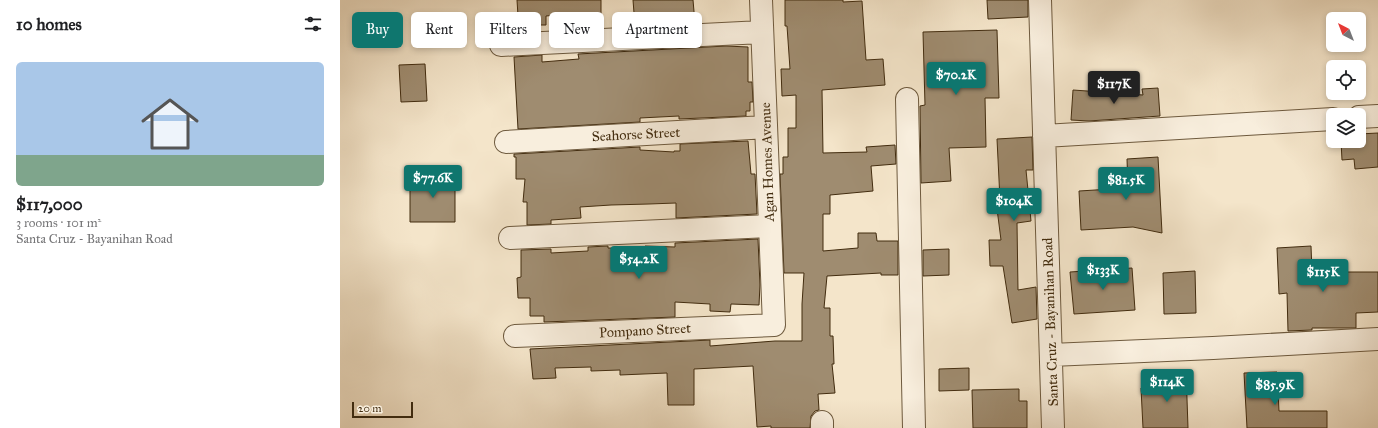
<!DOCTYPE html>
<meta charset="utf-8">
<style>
body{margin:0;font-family:"IM FELL Great Primer",serif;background:#f2f2f2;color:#202124;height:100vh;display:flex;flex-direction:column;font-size:15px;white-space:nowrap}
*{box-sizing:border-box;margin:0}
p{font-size:13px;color:#757577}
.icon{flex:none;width:22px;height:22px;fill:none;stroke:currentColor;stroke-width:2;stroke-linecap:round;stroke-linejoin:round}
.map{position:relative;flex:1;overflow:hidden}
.sheet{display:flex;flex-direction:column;background:#fff;width:340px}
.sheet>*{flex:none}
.hud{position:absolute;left:12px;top:12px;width:380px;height:36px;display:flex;gap:8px}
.needle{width:26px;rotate:318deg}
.tools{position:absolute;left:986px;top:12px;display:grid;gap:8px}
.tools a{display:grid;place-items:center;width:40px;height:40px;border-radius:6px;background:#fff;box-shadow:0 2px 6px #0003;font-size:20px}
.scale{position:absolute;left:12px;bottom:10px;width:61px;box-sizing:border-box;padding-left:4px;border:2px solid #422c0f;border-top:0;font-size:11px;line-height:14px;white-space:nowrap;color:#422c0f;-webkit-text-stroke:3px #f8eedd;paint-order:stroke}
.price{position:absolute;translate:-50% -34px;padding:0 9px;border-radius:4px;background:#0f766e;color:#fff;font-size:13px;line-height:26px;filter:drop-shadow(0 1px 2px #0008)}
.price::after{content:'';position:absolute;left:50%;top:24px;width:12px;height:9px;margin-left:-6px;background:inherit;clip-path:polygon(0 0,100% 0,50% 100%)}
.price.on{background:#222;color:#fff}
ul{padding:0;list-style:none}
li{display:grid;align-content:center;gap:8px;height:212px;padding:0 16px}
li+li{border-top:1px solid #e0e0e0}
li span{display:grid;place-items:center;height:124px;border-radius:6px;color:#555}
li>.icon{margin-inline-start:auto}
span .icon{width:72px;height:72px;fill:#fffc;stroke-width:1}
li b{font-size:17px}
h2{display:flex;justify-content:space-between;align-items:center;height:48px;padding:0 16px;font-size:17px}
.tag{padding:0 14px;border-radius:6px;background:#fff;box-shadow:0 2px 6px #0003;font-size:14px;line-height:36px}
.tag.on{background:#0f766e;color:#fff}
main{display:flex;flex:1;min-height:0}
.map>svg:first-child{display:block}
</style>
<main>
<section class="sheet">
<h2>10 homes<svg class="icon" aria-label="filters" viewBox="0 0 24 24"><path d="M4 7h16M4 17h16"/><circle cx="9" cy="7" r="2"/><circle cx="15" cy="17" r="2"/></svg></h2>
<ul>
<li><span style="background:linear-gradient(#a9c7e8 75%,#7fa58c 0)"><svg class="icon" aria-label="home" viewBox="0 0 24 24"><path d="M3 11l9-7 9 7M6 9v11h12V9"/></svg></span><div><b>$117,000</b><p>3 rooms · 101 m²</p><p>Santa Cruz - Bayanihan Road</p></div></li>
</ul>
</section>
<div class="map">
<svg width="1038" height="428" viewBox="0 0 1038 428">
<rect width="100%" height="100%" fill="#f4e5ca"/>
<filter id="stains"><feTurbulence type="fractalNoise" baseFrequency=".005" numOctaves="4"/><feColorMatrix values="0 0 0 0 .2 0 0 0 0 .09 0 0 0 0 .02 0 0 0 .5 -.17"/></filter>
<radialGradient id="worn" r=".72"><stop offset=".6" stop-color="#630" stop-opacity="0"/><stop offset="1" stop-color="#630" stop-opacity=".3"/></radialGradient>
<path fill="#9f8c70" stroke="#422c0f" d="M177,0h84v20l-22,2v-9l-33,3v9h-6v6l-21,1z
M293,0h60l2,23 -60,3z
M445,0h58v2l19,-1 4,59 17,-1 2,26 -63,5 1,63 44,-1 -1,-5 29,-2 1,19 -25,2 2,25 -43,4v19h-7v37l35,-3v-15h18l1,8h21v34h-17v-2l-54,3 -3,32h6v28h3l1,28h-2l3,29 -17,1 1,16 -4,1 -4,5 -1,12h-39v-2l-14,1 -4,-61 -59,3v36h-26l-1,-32 -47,2v-5l-29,1v-4l-36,1 1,10 -23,1 -3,-30 180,-9v6l65,-5h27v-37l2,-31h-20l-4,-99h3v-17h5v-29h8v-33l-14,1 -1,-27h9l-3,-43h-2z
M647,0h41v17l-40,2z
M657,30l2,68h-14l1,49 -37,1 2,33 -30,2 -1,-77 5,-1 -2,-73z
M386,46l22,1v35h4l1,20h-3v9h-4v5l-67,3v-3l-39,2v4l-122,7 -4,-72 28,-2v7l37,-3 -1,-5z
M85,64l2,37 -26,1 -2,-37z
M818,88l2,28 -71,5 -18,-1 2,-30 70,5 -1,-6z
M1038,133v34l-23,2 -1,-10 -12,1 -1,-19h18v-7z
M692,137l1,33h-7l5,51 -14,2 1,67 18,-3 1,32 -25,4 -9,-57h-13l-1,-26h12l-5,-39 4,-1 -3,-61z
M408,141l3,33h4l2,40 -81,4v-15l-27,1 -38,1 -31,2 1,11 -30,2v4l-24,1v-23h-4l2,-23h-9v-22h-2v-3l126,-7v3l34,2v-1h6v-7z
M818,157l4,76 -29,-6 -52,3 -2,-39 49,-3 -1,-29z
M89,172h26v50h-45v-42h19z
M418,239l2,46 -1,20 -28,-1 -1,8 -20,-1v-7l-35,-2v15l-131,5v-6h-14v-18h-12l-1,-20 4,-1v-27l30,-1v4l37,-2v-4l20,-1v2l37,1v-3l30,1v-4z
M971,246l1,26h66v40l-22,1v15h-44v2l-24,1 -1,-38 -8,1 -2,-46z
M609,249v26l-26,1v-26z
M792,268l3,42 -61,4 -4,-42z
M855,271l1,42 -32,1 -1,-41z
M629,368v22l-30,1v-22z
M826,370h20l2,58h-45l-2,-40 25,-1z
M937,372l2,39h48v17h-80l-3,-55z
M679,389v12h8v27h-54l-1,-38z"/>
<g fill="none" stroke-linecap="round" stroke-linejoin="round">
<g stroke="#6e5a3e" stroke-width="24">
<path id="minor" d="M700,0l13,428
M161,45l261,-13
M567,99l7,329
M1019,117l19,-1
M704,136l289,-17
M166,142l260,-15
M170,238l260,-12
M175,336l259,-11 -13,-325
M711,355l162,-7 165,-9
M482,422v6"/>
</g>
<use href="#minor" stroke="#f8eedd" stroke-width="22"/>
</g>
<g text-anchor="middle" stroke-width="4" stroke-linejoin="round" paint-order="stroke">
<g font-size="14" fill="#422c0f" stroke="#f8eedd">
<text transform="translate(296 134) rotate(-3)" y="5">Seahorse Street</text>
<text transform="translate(427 162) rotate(-92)" y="5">Agan Homes Avenue</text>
<text transform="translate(710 322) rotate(-92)" y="5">Santa Cruz - Bayanihan Road</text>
<text transform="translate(305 330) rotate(-3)" y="5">Pompano Street</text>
</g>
</g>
<rect width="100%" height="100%" filter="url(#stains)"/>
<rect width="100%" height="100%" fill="url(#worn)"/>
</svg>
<div class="tools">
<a><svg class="needle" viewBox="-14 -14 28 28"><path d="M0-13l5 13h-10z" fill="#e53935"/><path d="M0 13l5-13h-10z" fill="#757577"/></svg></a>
<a><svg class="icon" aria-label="locate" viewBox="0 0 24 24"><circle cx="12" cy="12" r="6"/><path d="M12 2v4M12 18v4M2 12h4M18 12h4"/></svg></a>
<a><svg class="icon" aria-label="layers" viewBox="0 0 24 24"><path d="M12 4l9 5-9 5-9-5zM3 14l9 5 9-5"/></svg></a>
</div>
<div class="scale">20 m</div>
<b class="price" style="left:616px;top:96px">$70.2K</b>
<b class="price on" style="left:774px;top:105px">$117K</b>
<b class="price" style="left:93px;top:199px">$77.6K</b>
<b class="price" style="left:786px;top:201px">$81.5K</b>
<b class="price" style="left:674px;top:222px">$104K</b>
<b class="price" style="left:299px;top:280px">$54.2K</b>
<b class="price" style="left:763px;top:291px">$133K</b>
<b class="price" style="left:983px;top:293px">$115K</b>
<b class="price" style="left:827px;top:403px">$114K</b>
<b class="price" style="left:935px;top:406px">$85.9K</b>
<div class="hud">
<a class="tag on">Buy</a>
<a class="tag">Rent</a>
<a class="tag">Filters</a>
<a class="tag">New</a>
<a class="tag">Apartment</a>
</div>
</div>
</main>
